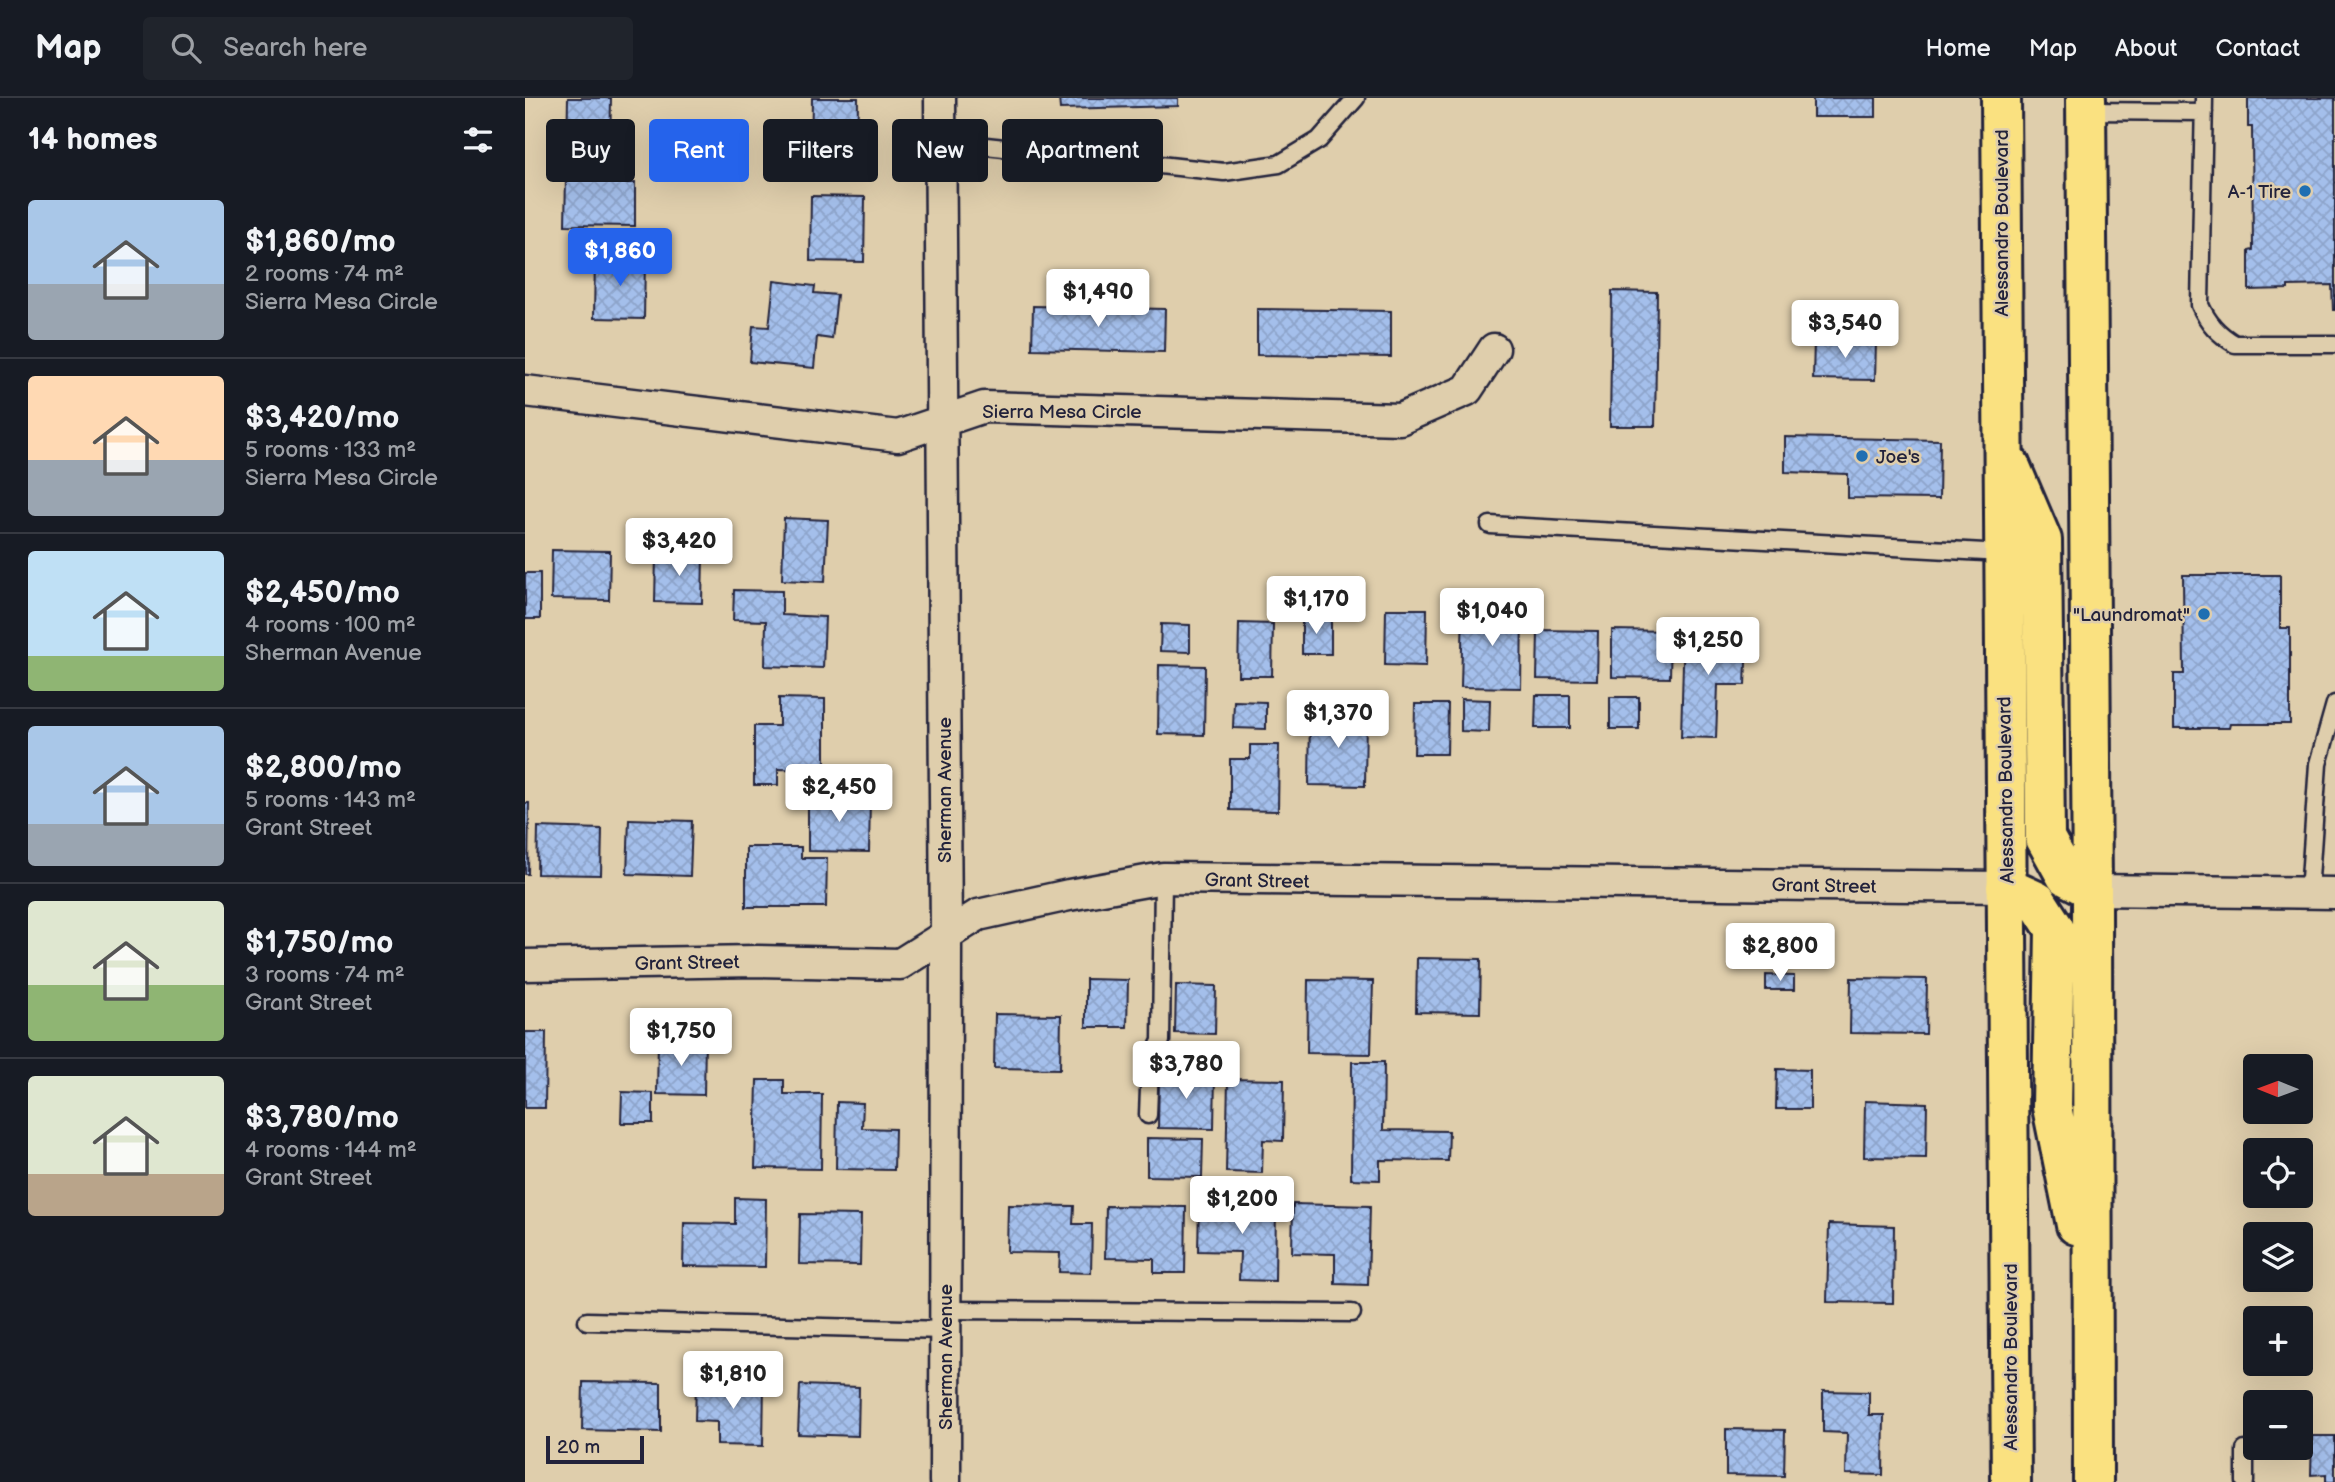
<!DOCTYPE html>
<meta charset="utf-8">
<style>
body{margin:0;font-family:"Balsamiq Sans",sans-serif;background:#20242c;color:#f1f3f6;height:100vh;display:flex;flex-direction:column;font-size:26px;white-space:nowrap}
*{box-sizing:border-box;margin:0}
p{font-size:23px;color:#9ea1a6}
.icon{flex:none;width:38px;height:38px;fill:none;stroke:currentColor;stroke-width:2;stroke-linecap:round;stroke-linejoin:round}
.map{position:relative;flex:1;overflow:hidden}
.drawer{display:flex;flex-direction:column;background:#171b24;width:525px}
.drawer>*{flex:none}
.hud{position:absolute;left:21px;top:21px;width:665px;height:63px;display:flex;gap:14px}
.needle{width:46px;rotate:271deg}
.tools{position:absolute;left:1718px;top:956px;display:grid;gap:14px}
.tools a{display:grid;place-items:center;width:70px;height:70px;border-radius:7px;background:#171b24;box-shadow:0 7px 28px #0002;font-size:35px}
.scale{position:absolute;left:21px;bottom:18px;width:98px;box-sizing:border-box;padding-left:7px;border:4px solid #22223b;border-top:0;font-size:19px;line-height:24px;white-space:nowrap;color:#22223b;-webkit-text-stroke:5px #dfceac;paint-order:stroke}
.price{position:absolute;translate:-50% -60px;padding:0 16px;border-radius:7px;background:#fff;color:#222;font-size:23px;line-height:46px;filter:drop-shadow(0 2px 4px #0008)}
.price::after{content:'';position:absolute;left:50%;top:42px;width:21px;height:16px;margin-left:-10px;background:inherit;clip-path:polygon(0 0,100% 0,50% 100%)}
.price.active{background:#2563eb;color:#fff}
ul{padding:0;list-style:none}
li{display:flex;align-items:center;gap:21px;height:175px;padding:0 28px}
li+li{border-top:2px solid #363941}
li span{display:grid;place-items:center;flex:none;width:196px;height:140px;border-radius:7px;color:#555}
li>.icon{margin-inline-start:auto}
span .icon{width:84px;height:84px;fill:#fffc;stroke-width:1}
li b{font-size:30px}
h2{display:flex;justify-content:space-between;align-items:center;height:84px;padding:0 28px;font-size:30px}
.pill{padding:0 24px;border-radius:7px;background:#171b24;box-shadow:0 7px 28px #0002;font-size:24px;line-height:63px}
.pill.active{background:#2563eb;color:#fff}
header{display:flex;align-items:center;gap:42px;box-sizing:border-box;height:98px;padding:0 35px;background:#171b24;border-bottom:2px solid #363941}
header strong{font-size:33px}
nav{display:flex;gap:38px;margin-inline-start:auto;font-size:24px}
.search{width:490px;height:63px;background:#20242c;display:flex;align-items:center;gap:18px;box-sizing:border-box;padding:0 24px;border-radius:7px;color:#9ea1a6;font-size:26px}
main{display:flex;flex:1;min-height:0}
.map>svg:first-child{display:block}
</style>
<header>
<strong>Map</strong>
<div class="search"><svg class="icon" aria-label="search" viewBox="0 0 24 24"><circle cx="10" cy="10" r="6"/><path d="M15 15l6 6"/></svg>Search here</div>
<nav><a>Home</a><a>Map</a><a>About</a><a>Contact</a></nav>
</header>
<main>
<section class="drawer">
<h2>14 homes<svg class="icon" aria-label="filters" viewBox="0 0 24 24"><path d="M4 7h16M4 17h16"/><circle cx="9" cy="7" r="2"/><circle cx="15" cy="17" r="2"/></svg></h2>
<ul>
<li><span style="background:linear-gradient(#a9c7e8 60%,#9aa5b1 0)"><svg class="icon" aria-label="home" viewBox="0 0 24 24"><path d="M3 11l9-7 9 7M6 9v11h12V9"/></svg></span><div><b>$1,860/mo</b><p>2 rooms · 74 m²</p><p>Sierra Mesa Circle</p></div></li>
<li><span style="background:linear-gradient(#ffd9b3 60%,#9aa5b1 0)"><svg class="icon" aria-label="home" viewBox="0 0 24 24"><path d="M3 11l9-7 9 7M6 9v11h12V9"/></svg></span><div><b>$3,420/mo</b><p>5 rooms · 133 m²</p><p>Sierra Mesa Circle</p></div></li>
<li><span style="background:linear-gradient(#bfe0f5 75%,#8fb573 0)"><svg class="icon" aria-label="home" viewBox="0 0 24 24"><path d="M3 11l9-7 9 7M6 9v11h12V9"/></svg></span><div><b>$2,450/mo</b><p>4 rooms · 100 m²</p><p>Sherman Avenue</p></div></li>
<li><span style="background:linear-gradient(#a9c7e8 70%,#9aa5b1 0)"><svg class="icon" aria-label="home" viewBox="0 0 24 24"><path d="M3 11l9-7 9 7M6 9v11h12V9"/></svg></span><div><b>$2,800/mo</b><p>5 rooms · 143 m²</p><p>Grant Street</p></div></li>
<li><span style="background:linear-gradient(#dfe7d0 60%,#8fb573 0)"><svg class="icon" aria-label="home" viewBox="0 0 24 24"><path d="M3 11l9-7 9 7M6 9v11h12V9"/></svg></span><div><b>$1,750/mo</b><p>3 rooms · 74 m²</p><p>Grant Street</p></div></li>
<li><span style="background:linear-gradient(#dfe7d0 70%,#b9a48a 0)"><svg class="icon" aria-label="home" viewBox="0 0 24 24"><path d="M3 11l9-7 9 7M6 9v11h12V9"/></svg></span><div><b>$3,780/mo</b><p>4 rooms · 144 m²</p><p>Grant Street</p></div></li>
</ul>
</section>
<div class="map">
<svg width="1810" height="1384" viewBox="0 0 1810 1384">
<defs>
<pattern id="building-cross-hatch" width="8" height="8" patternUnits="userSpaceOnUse" patternTransform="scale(1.75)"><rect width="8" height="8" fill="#a4bfeb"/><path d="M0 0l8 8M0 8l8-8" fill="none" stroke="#8da4ca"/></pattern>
</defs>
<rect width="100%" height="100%" fill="#dfceac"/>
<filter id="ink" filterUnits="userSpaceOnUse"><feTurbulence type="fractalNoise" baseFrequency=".0143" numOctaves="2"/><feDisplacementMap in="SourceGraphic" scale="14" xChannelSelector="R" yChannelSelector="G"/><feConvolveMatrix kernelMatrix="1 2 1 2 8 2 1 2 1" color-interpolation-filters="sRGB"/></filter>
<g filter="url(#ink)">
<path fill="url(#building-cross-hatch)" stroke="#22223b" stroke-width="2" d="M43,0h43l-1,54 -43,-1z
M287,0h46l-1,64 -46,-1z
M534,0h119v8l-118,3z
M1288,0h63v19h-63z
M1723,0h87v212h-2l-1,-25 -44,1v3l-39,1v-39l4,-1 -1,-123h-4z
M65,64h20v21h25v43l-70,-1 1,-48h24z
M286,98l54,1 -1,65 -54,-1z
M70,159l50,1 -1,61 -50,-1z
M249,183l41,5 -1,7 23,2 -5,44 -15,-2 -3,31 -64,-6 3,-36 16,1z
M1087,193l45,1 -2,134h-45z
M508,208l132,3 -1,43 -132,-3z
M732,211l134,2v46l-134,-2z
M1289,242l62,1 -1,39 -62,-1z
M1260,339l155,3 -1,59 -91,-1v-24l-63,-2z
M259,420l44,2 -3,62 -43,-2z
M27,452l58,1 -1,49 -58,-1z
M131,456l47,1 -1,48 -47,-1z
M0,475h15v46h-15z
M1658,477h97v53h10v96h-60l-1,4h-55v-54h10z
M209,492l48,1v24l43,2 -2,51 -58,-2 1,-45 -33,-1z
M938,510l59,1 -1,79 -60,-1z
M861,511h41l-1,57 -41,-1z
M777,519l29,1v36h-29z
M714,525l34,1 -1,52h-34z
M636,526l29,1v27l-30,-1z
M1159,528l34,1v12l29,1 -2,45h-27l-2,53 -35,-1z
M1013,532l60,1 -1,49 -60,-1z
M1087,532l59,1 -1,47 -58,-1z
M634,567l46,1 -1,69 -46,-1z
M1011,597h34v33h-35z
M1085,599h29v32h-29z
M254,600l46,1v71l-47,-1v16h-24v-59h25z
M936,601l29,1 -1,32 -28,-1z
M709,603l32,1v27l-33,-1z
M890,606h33l-1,50h-33z
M785,615l56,1 -1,72 -56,-1z
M725,647h29l-1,66 -48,-1v-51h20z
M283,699l62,1 -1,54 -61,-1z
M0,705h4l-1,71h-3z
M104,721l63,2 -2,55 -63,-2z
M13,729l64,2 -1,46 -64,-1z
M221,749h55v11h26l-1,49h-80z
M892,860l64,1 -1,54 -64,-1z
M1241,877l28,1v14h-28z
M1326,880l76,1 -1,55 -76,-1z
M561,881l42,1 -1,47h-41z
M783,882l65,1 -2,73 -64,-1z
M651,887l40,1 -1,48 -40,-1z
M470,916l66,1 -1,54 -66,-1z
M0,934h21l-1,76h-20z
M133,942l47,1 -1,54 -47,-1z
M827,964h32l-1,68 66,1 -1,30 -68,-1v20l-29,-1z
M1252,971l33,1v39h-34z
M634,975l56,1 -1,55 -56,-1z
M703,981l56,1 -1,61 -20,-1 -1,33 -36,-1z
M232,982h27v14h38l-1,75 -66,-1z
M97,994l31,1v30h-32z
M1340,1003l62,2 -1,55 -62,-1z
M312,1004l26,1 -1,25 33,1 -1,41 -58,-1z
M622,1040l56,1 -1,38 -55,-1z
M210,1100l31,1 -1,68 -82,-1 1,-43 51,1z
M674,1106l77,1 -1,76 -36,-1 1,-28 -42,-1z
M768,1106l77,2 -2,79 -33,-1v-30l-43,-1z
M483,1107l66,1 -1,18h19l-1,49 -32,-1 1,-19 -53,-1z
M581,1108l80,1 -1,66h-31v-14l-49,-1z
M275,1116l61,1 -1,50 -61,-1z
M1304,1126l65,2 -1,77 -66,-1z
M171,1283l68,1 -1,64 -46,-1v-23l-22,-1z
M58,1284l78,1v49l-79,-2z
M275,1287l59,2 -1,49 -60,-2z
M1298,1293l46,1v23h15l-1,60 -37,-1 1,-41 -24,-1z
M1201,1331l59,1 -1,46 -58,-1z
M1787,1338h23v46h-9v-8l-15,1z"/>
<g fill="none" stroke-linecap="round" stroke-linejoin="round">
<g stroke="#22223b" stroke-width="21">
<path id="service" d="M1679,0l-4,207c8,18 18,29 35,39h100
M1561,13l118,1
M415,43l284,31 55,-8 40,-24 37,-42
M965,427l513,28
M1784,795l9,-129 17,-60
M623,1017l2,-52 11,-22 2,-163
M420,1212l407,3
M62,1223l358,9
M1720,1384v-32"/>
</g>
<g stroke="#22223b" stroke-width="35">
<path id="minor" d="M415,0l6,839 -1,545
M0,293l373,45 86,-29 416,12 67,-29 27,-41
M1567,792l243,3
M0,867l232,-4 143,3 78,-49 91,-20 94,-17 843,9"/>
</g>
<g stroke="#22223b" stroke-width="44">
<path id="primary" d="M1476,0l10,1384
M1561,0l6,792 1,592
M1485,367l32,75 3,298 21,38 26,14
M1481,789l31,14 18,28 -3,178 24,118"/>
</g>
<use href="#service" stroke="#dfceac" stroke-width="16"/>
<use href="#minor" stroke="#dfceac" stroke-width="30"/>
<use href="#primary" stroke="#fae180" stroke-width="38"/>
</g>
</g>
<g fill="#1f6fb2" stroke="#dfceac" stroke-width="2.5">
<circle cx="1780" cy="93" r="7"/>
<circle cx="1337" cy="358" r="7"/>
<circle cx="1679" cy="516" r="7"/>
</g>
<g text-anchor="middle" stroke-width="5" stroke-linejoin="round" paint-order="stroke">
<g font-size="19" fill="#22223b" stroke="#dfceac" text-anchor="end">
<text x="1766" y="100">A-1 Tire</text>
<text x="1351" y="365" text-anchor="start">Joe's</text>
<text x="1665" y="523">"Laundromat"</text>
</g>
<g font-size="19" fill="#22223b" stroke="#dfceac">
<text transform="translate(1476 125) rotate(-90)" y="7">Alessandro Boulevard</text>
<text x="537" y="320">Sierra Mesa Circle</text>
<text transform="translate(419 692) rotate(-90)" y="7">Sherman Avenue</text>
<text transform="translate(1480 692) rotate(-91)" y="7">Alessandro Boulevard</text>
<text transform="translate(732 782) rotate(1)" y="7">Grant Street</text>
<text transform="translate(1299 787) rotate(1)" y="7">Grant Street</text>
<text transform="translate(162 864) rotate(-1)" y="7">Grant Street</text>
<text transform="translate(420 1259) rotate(-90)" y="7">Sherman Avenue</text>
<text transform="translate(1485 1259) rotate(-90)" y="7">Alessandro Boulevard</text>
</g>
</g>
</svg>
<div class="tools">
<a><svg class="needle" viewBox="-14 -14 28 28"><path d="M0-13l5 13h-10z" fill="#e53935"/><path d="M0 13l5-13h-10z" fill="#9ea1a6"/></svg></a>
<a><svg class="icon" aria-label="locate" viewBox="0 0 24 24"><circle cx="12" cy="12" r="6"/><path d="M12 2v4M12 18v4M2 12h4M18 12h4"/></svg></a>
<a><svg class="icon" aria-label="layers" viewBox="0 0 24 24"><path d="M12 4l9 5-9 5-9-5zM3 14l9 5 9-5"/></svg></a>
<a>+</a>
<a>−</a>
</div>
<div class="scale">20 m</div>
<b class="price active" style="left:95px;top:190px">$1,860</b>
<b class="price" style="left:573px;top:231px">$1,490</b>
<b class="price" style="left:1320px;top:262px">$3,540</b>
<b class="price" style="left:154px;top:480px">$3,420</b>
<b class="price" style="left:791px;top:538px">$1,170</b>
<b class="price" style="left:967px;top:550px">$1,040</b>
<b class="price" style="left:1183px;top:579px">$1,250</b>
<b class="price" style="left:813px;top:652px">$1,370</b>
<b class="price" style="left:314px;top:726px">$2,450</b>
<b class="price" style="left:1255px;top:885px">$2,800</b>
<b class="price" style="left:156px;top:970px">$1,750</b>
<b class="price" style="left:661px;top:1003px">$3,780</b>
<b class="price" style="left:717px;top:1138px">$1,200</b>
<b class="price" style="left:208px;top:1313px">$1,810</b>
<div class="hud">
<a class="pill">Buy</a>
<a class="pill active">Rent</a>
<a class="pill">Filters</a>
<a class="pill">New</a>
<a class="pill">Apartment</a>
</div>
</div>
</main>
